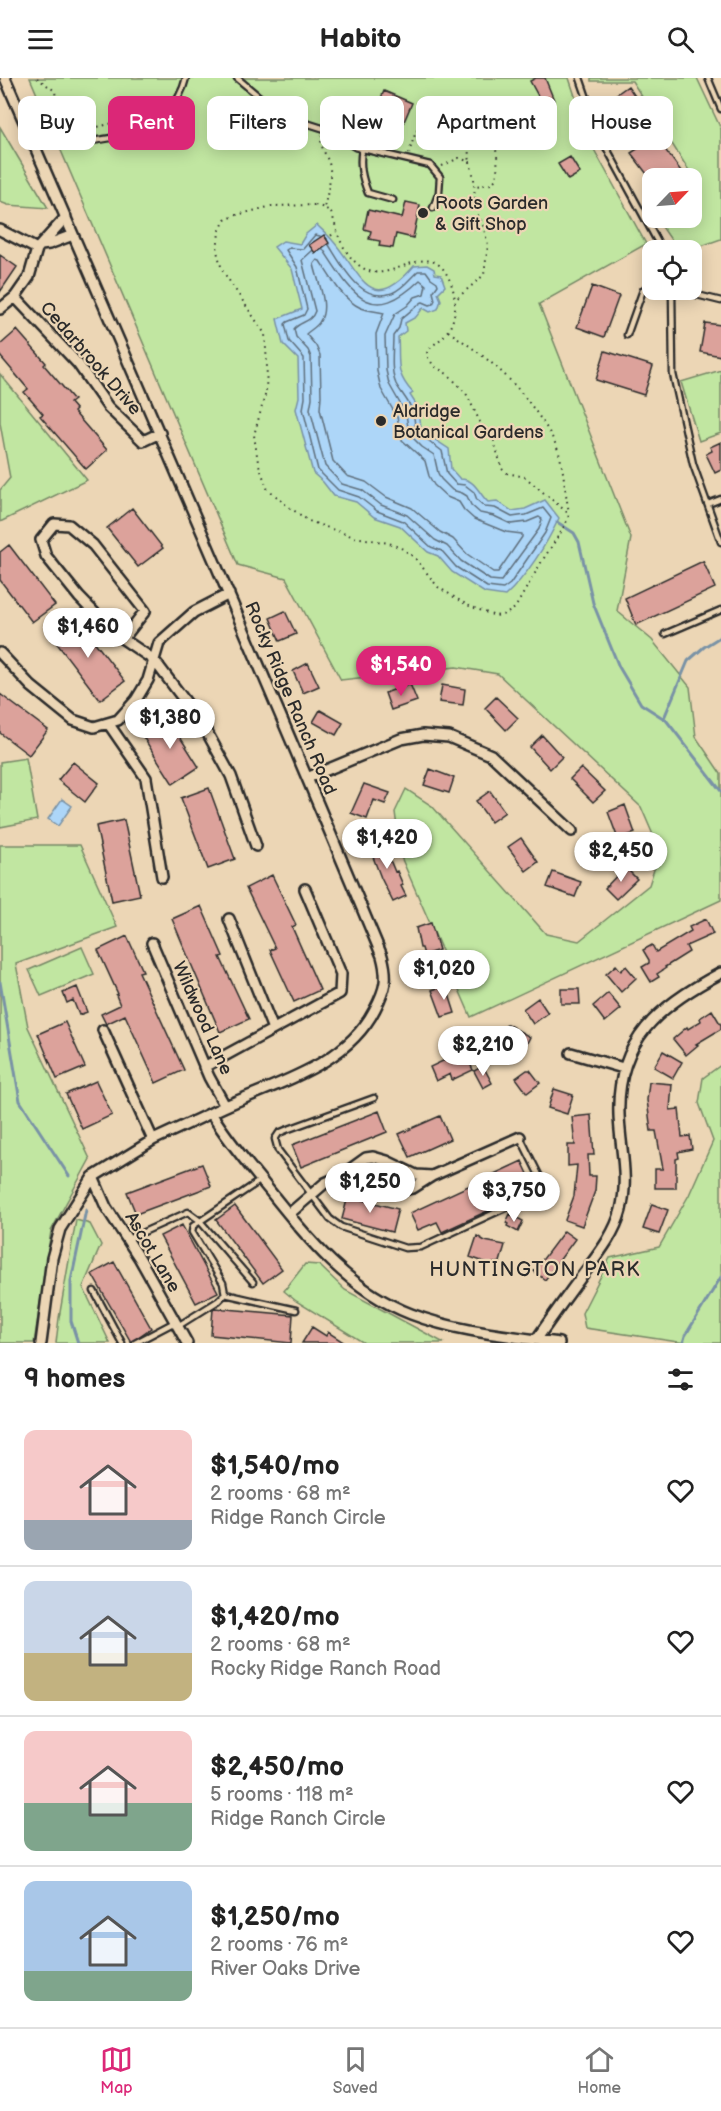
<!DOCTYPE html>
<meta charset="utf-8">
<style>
body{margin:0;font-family:"Balsamiq Sans",sans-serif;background:#f6f6f6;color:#222;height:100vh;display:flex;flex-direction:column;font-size:22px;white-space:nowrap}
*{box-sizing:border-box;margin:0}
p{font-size:20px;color:#767676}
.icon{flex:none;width:33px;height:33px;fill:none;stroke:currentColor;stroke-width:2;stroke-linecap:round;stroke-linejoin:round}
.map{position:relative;height:1265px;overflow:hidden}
.side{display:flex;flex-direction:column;background:#fff;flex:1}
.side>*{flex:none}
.hud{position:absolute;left:18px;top:18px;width:686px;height:54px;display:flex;gap:12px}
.needle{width:39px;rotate:65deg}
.tools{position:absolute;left:642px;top:90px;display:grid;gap:12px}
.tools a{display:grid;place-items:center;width:60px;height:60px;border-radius:12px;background:#fff;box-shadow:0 3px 15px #0003;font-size:30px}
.price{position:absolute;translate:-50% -51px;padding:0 14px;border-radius:21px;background:#fff;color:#222;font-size:20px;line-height:39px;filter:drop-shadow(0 2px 3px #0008)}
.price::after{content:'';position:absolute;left:50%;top:36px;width:18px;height:14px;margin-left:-9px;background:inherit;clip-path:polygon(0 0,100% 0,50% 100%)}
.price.active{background:#db2777;color:#fff}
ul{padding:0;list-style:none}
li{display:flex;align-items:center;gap:18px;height:150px;padding:0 24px}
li+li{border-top:2px solid #e0e0e0}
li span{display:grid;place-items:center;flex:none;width:168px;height:120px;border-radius:12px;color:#555}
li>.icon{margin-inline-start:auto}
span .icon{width:72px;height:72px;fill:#fffc;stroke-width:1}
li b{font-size:26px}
h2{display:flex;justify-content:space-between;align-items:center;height:72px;padding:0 24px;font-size:26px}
.tag{padding:0 21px;border-radius:12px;background:#fff;box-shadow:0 3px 15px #0003;font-size:21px;line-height:54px}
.tag.active{background:#db2777;color:#fff}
header{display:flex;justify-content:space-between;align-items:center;height:78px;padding:0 24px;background:#fff;font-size:27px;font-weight:700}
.dock{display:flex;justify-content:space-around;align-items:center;height:84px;border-top:2px solid #e0e0e0;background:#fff;font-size:16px;color:#767676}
.dock a{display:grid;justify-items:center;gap:3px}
.dock .active{color:#db2777}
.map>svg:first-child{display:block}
</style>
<header><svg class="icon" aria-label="menu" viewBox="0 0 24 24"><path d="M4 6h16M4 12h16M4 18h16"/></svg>Habito<svg class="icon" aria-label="search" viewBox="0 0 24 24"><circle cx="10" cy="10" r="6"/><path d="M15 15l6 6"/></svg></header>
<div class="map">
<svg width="721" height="1265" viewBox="0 0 721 1265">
<rect width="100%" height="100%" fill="#ecd6b5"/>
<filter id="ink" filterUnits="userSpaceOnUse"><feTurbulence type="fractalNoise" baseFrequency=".0167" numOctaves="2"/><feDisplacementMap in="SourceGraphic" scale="12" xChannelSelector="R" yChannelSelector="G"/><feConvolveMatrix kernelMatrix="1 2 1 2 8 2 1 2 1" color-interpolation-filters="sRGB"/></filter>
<g filter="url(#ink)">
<path fill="#c1e6a1" stroke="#768866" stroke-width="1.5" d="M30,0h539l22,66 55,100 -107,60 92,234 -14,73 35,29 38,47 6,50 25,37v126l-250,117 -70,-160 -6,-45 11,-23 26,17 114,128 33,7 70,-56 11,-34 -19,-44 -143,-133 -42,-7 -115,13 -55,-102 -48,-13z
M591,0h106l24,51v110l-31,11h-12l-22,-32h36v-35l3,-3 -63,-99h-41z
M0,49l48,81 -40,-3 -8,-3z
M721,292v63l-22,8 -18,-59z
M0,296l87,106 -87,42v-32l10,-12 -10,-55z
M26,680l11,62 -37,7v-65z
M0,767h80l37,82 -101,37 12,63 62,132 -39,72 -17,112h-34z
M82,869l12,27 -53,22 -12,-26z
M721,987v278h-36l-100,-15 -3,-15 28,-55 49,-11 30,-52 24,-54 -14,-38 4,-25z
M76,1142l14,4 11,21 -18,42 27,56h-54l3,-25z
M305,1186l14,1 26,25 99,53h-80l-68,-42 -12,-10z"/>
<path fill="#add6f8" stroke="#7992a6" stroke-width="1.5" d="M317,147c5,5 12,11 16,16 28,32 37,77 81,25l13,-1 7,4 1,5 6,1 4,11 -7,7 3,7 -3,9 -8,3 -7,-4 -7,9 -11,6 1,8 -8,6c2,26 -4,35 15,56l-3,2 9,14 2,20h8l2,8 18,12 2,20 9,10c16,0 18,14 28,23l9,-1 15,10 13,-2 20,-9 14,18c-12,26 -33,59 -54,78l-20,-3 -33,-21 -14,-16 -10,-4 -28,-26 -26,-9 -18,-15 -22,-6 -11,-14 -10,-9 -17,-64 3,-12 -1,-38 -15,-15 -6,-25 25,-10 -10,-40 -18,-22 9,-6 17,3 6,-10z
M62,721l10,7 -14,20 -10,-7z"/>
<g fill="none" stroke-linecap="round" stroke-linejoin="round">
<path stroke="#5f6f7d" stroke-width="1.5" d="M320,158l-5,-1 -12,14 -14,-1 -3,2 11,17 10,42 -3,6 -17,7 -2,2 4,17 15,17 1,40 -2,11 15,61 20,20 21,7 18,14 26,10 28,26 11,4 14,16 31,20 16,2 7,-5 35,-51 6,-15 -8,-10 -17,7 -14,2 -17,-9 -10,-1 -8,-7 -3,-8 -9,-7 -9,-1 -9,-10 -5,-23 -26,-20c-2,-6 -1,-13 -3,-19 -4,-11 -12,-19 -17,-28 -6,-13 -3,-34 -3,-48l6,-8 2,-9c5,-4 18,-16 22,-17l7,3 3,-1 2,-4 -2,-8 5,-7 -1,-3 -6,-4 -5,-7h-8c-8,7 -15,18 -26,22 -31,11 -49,-26 -63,-48
M312,173l-10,9 13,51c-4,12 -15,10 -21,18l2,8 12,13 3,7 1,41 -2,11 15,57 17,18 20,6 19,15 26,10 28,25 12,6 14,15 29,19 11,1 38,-52 3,-10 -3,-2 -12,5 -16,2 -17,-8 -14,-3 -9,-8 -4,-9 -5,-3 -10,-3 -11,-11 -3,-6 -4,-18 -12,-8 -13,-13 -3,-20 -17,-30 -3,-14 -1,-34 10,-22 12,-8 8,-9 9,-3 2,-9 -6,-5c-50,48 -68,13 -97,-31
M317,182l3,1c10,16 23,39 41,47 8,3 16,3 23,5l-8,21 1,37 4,18 16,28 5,23 23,21 4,15 5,9 13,12 12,5 5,8 10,9 32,13 16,2v3l-24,35h-5l-26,-18 -14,-15 -13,-7 -28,-24 -26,-11 -20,-15 -19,-6 -14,-15 -13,-52 1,-13 -1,-41 -4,-9 -10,-12c4,-4 11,-7 14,-13 10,-15 -3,-41 -6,-57z"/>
<path stroke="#7992a6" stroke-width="3" d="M557,444l17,11 5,9 14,61 26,64 22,37 25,16 55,71
M664,640l24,-57 16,-14 16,-10
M0,904l20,119 49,75
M78,1265l-7,-22v-40l15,-71
M683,1265l2,-7 36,-59"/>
</g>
<path fill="#dca29b" stroke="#2b2b2b" stroke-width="1.5" d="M536,0h9l9,22 -11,5 -13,-24z
M628,8l24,35 -5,4 34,46 -10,7h-21l-19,-25 8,-5 -32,-47z
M384,13l28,12 -9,21 -28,-12z
M570,79l10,16 -12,7 -10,-16z
M406,124l14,3 -7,33 -17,-4 -3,14 -14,-2 1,-5 -11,-2 2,-8 -7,-2 4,-19 34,8z
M324,157l5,8 -14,10 -6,-8z
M0,177l17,12 -17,25z
M592,208l27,10 -15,41 -27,-10z
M705,245l16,2v31l-21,-4z
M17,252l29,33 -2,2 30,35 -4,3 6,7 -2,2 33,38 -21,19 -46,-53 3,-2 -19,-22 4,-3 -28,-33v-11z
M605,273l48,15 -9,29 -48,-15z
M721,364v28l-6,3 -9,-19 6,-3 -2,-4z
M132,430l31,40 -25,19 -31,-39z
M9,467l46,60 -23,17 -32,-42v-28z
M703,483l12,27 -79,37 -11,-27z
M285,533l11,23 -16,7 -10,-23z
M76,540l49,63 -25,19 -48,-63z
M308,585l11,23 -16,7 -10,-22z
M410,606l7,17 -26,9 -6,-17z
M442,607l23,4 -2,16 -24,-3z
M0,616l48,36 -19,25 -29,-22z
M496,619l22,21 -12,12 -21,-22z
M320,632l23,13 -7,12 -23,-13z
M166,637l33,52 -26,17 -33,-52z
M542,657l20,22 -12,12 -20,-22z
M73,684l26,21 -14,19 -27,-22z
M581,690l24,23 -12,11 -23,-23z
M430,691l24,9 -5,15 -25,-8z
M364,706l26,9 -5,11 -11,-4 -7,19 -16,-6z
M209,710l26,71 -27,10 -27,-71z
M490,713l15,21 -14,10 -15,-21z
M625,727l10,28 -17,6 -10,-27z
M124,742l16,75 -28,6 -16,-75z
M381,760l14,34 2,-1 6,14 -2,1 5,10 -13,6 -12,-24 -13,-34z
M521,760l17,24 -12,9 -18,-24z
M625,789l12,12 -21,20 -11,-11z
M553,794l28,10 -6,15 -28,-10z
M272,797l24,50 -4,2 28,63 -26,12 -24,-52 5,-2 -29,-60z
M201,828l22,50 -3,1 29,62 -29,13 -48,-113z
M706,841l7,15 -27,12 3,6 -24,15 1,1 -9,6 2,3 -8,5 -9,-15 7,-4v-3l-6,-10 9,-5 4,7 35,-21 -2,-4z
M431,845l8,27 -15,5 -2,-7h-2l-4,-20z
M127,858l16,35 -4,1 45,98 -28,13 -31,-68 -19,9 -5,-10 19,-9 -4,-10 2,-1 -20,-44z
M616,887l5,6 5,-5 10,12 -15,14 -15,-18z
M446,907l9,28 -13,4 -10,-27z
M77,909l10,25 -8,3 -6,-15 -6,3 -4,-10z
M561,911h18l1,15h-19z
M608,915l13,16 -16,13 -12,-16z
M538,920l10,15 -15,11 -10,-15z
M712,932l9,15v4l-25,15 2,1 -12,10 -13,-16 14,-12 1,2 13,-8 -1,-3z
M65,944l20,45 -28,12 -19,-45z
M507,946l23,13 -8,16 -24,-14z
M464,973l9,19 -21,10 -2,-6 -14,7 -6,-14z
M663,973l19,11 -9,16 -19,-11z
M483,988l9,17 -9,5 -9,-17z
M527,992h3l10,13 -13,10 -11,-15z
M96,1003l16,34 -30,14 -16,-35z
M649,1004l23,2 -2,26 9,-1 3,28 8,-1 2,13 -14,3 1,6 -3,1v29h-21v-19h8l-7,-38h-5l-4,-31z
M554,1011l19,6 -6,19 -19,-6z
M379,1033l8,21 -86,35 -9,-22z
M591,1037l3,40h-6l1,21h7l-1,15 -13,35 -17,-6 9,-24 3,-31 -9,1v-21h7l-3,-28z
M440,1038l10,23 -40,18 -11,-23z
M522,1083l8,17 -3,1 6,11 -91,42 -5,-10 -19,8 -8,-17z
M202,1086l9,22 -75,28 -9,-22z
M348,1118l50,13 -6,23 -50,-13z
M652,1126l16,6 -9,24 -16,-5z
M235,1128l47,63 -19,14 -47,-63z
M510,1136l13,7 -5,11 -11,-6 1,-2 -2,-1z
M182,1147l36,67 -22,11 -36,-67z
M564,1153l11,8 -30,41 -11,-9z
M477,1158l8,5 20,4 -5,17 -10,2 -20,-7z
M114,1184l37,66 -20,14 -39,-68z
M215,1230l78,7 -2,28 -80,-8 2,-26z
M312,1249l14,9 2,-4 17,11h-43z"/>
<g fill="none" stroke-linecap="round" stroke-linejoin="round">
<g stroke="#2b2b2b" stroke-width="9">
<path id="service" d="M237,0l44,37 44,14 30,18 75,18 10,12 -1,15 -6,16
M580,0l20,58 62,114
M708,0l13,31
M34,66c53,-2 136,0 152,-66
M362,71c-3,16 0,29 6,44l25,7
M672,212l1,84 20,90 28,78
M677,212l44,11
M627,257l16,-45 9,-8
M708,426l13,-5
M665,556l56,-24
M374,1020l-88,32 -7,3 -4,6 3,11 52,69 11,8 64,21 16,-1 119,-55 3,-5 -1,-6 -22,-44
M128,1161l60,-27 11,8 54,62
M94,1213l28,52
M225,1216l71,16
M178,1248l40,-25 7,-7 -2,-11 -31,-51 1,-6 68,-46
M135,1265l40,-21"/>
</g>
<g stroke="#2b2b2b" stroke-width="14">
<path id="minor" d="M5,0c127,292 254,584 377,878 6,22 4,32 -7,53 -31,61 -107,75 -164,104 17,28 38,52 58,77 40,50 80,100 142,124 47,18 99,22 148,29
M0,152l37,19
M41,167l8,-1 24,-9
M15,219l63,67 30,43 35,34 17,-8
M0,231l15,-12 14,-20 8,-28 29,-32
M123,561l22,-28 -52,-66 -24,-20 -15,-1 -13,16 5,16 33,41 35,36 40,27 49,65 28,51 25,70
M0,575l31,33 42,34 21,7 24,-7 18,-20 12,-20 11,-37 35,-31 35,-18
M108,645l38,55 16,99
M307,700l94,-39 22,-4 26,2 42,18 81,76
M229,841l44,110
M152,865l57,134 16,29
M103,952l50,110
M571,975l52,15
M204,989l136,-74 1,-19 -36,-85
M341,1098l40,14 17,1 15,-3 19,-12 88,-39
M93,1099l13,30 34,52 47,84
M289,1136l36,-31 16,-7 25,-18 7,-1 14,4 29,14 16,1
M536,1262c14,-20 28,-40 43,-60 16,-22 35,-43 42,-70 8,-34 -1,-62 -2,-95 -3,-75 41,-110 102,-142
M41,1265l11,-85 8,-29 33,-52 60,-37 58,-27"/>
</g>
<path stroke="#2b2b2b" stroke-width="2" stroke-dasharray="1.5 4.5" stroke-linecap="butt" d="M37,0l18,13c5,43 22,42 58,32 15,-5 29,-9 45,-13
M465,54c32,-10 35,25 31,47l-5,5 -16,2
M322,57c-4,12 7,22 8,33 1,13 -3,27 -6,40
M409,76c7,-27 11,-36 40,-41 18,12 18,30 21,49
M442,88l17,-8 11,4 4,16 1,31 8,16 5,20 -4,30 -29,25
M315,127c6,2 12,3 16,8 3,5 4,13 6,18 4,14 13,29 26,37 26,18 60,-26 81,2 12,17 16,44 3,62 -6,9 -17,13 -21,23l8,11 15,9 18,20 13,27 14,19 8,28 5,4 18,4 44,37 -1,5 -7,13 -19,29 -27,47 -9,6 -11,2 -28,-11 -29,-18 -23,-29 -12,-9 -14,-6 -35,-6 -45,-16 -23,-16 -19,-17 -9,-26 -4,-27 12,-43 1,-28 -2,-30 -43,-64 -5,-19 2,-19 6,-12 12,-5 35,-9z
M326,161l10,-7
M448,253c38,26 61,43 88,81 9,13 18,26 23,41 5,18 6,40 10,59"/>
<use href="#service" stroke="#ecd6b5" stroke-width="4.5"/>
<use href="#minor" stroke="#ecd6b5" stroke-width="9"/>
</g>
</g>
<g fill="#2b2b2b" stroke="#ecd6b5" stroke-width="2">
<circle cx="423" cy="135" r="6"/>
<circle cx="381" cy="343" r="6"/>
</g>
<g text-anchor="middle" stroke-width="4.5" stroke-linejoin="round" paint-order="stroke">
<g font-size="18" fill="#2b2b2b" stroke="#ecd6b5" text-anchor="start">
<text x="435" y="131">Roots Garden<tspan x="435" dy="21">&amp; Gift Shop</tspan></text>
<text x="393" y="339">Aldridge<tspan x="393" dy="21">Botanical Gardens</tspan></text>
</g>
<g font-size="18" fill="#2b2b2b" stroke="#ecd6b5">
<text transform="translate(91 280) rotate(49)" y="6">Cedarbrook Drive</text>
<text transform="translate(291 620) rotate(67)" y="6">Rocky Ridge Ranch Road</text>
<text transform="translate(203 940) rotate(66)" y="6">Wildwood Lane</text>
<text transform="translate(153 1174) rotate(59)" y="6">Ascot Lane</text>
</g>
<g font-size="20" letter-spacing="1.5" fill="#2b2b2b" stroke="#ecd6b5">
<text x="535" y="1198">HUNTINGTON PARK</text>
</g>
</g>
</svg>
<div class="tools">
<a><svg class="needle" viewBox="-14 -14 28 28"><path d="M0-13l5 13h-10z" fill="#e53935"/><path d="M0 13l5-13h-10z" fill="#767676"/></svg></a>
<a><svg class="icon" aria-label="locate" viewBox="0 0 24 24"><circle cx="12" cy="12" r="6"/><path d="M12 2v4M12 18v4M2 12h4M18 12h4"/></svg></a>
</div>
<b class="price" style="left:88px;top:581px">$1,460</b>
<b class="price active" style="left:401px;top:619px">$1,540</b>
<b class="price" style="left:170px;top:672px">$1,380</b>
<b class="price" style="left:387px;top:792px">$1,420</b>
<b class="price" style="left:621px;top:805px">$2,450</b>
<b class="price" style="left:444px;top:923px">$1,020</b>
<b class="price" style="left:483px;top:999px">$2,210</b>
<b class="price" style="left:370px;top:1136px">$1,250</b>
<b class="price" style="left:514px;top:1145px">$3,750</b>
<div class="hud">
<a class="tag">Buy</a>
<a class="tag active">Rent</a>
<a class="tag">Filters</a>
<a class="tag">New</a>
<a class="tag">Apartment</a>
<a class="tag">House</a>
</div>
</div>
<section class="side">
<h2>9 homes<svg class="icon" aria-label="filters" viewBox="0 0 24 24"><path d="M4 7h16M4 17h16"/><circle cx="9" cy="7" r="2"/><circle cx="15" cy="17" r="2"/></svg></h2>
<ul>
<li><span style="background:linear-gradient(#f6c9c9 75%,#9aa5b1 0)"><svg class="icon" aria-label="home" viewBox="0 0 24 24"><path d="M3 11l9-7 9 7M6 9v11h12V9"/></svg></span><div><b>$1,540/mo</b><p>2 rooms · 68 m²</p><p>Ridge Ranch Circle</p></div><svg class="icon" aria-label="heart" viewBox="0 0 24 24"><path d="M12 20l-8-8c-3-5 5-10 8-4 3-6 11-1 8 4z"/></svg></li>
<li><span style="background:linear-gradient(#c9d6e8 60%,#c2b280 0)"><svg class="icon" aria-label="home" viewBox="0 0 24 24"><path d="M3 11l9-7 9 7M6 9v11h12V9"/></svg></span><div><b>$1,420/mo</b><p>2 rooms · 68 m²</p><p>Rocky Ridge Ranch Road</p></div><svg class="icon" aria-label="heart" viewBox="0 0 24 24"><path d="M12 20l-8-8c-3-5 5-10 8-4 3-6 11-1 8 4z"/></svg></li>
<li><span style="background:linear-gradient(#f6c9c9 60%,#7fa58c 0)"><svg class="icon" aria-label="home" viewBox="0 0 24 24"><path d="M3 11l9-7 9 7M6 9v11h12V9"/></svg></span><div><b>$2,450/mo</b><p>5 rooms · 118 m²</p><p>Ridge Ranch Circle</p></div><svg class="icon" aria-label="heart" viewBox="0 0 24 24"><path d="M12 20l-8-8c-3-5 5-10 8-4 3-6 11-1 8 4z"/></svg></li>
<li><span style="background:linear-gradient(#a9c7e8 75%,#7fa58c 0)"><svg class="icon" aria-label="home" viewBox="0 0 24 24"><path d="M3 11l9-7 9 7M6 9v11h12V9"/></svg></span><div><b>$1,250/mo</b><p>2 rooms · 76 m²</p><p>River Oaks Drive</p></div><svg class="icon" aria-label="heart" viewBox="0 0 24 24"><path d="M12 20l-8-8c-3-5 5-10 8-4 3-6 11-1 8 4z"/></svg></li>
</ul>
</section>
<nav class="dock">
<a class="active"><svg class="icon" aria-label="map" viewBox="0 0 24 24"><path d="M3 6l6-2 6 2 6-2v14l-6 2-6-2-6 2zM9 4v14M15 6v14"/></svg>Map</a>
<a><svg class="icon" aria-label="saved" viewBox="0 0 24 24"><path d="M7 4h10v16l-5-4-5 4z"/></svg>Saved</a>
<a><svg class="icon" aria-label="home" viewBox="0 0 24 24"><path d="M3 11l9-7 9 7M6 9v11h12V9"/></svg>Home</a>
</nav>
